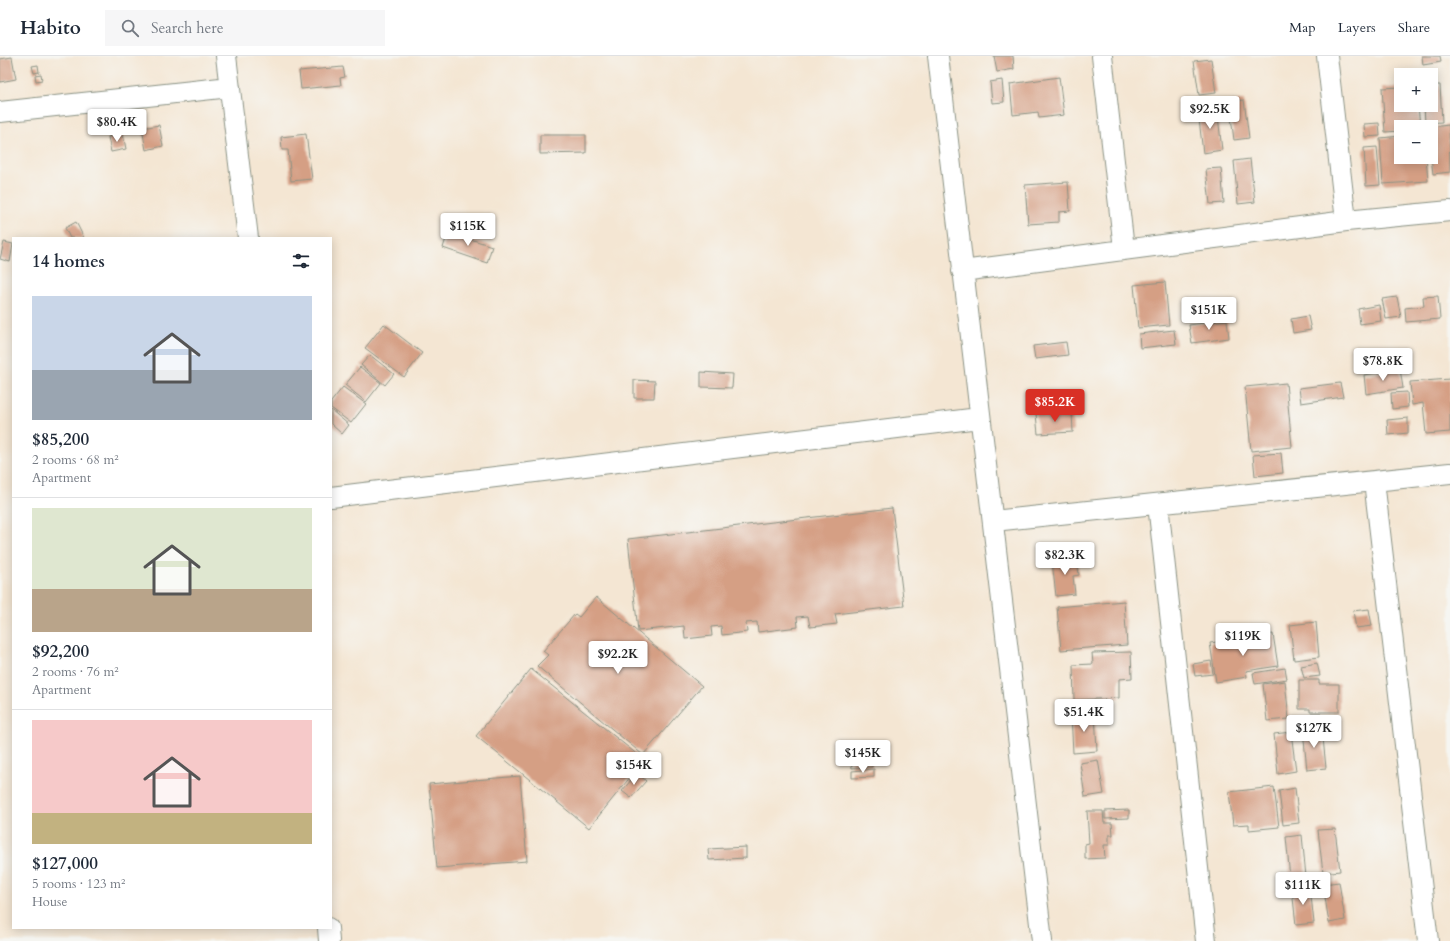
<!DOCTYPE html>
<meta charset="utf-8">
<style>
body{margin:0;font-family:Cardo,serif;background:#f6f6f7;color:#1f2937;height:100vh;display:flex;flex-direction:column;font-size:15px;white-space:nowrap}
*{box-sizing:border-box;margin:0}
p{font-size:13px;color:#747a83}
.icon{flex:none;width:22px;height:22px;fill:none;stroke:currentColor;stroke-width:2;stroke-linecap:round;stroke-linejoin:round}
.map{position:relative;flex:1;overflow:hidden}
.details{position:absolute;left:12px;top:181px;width:320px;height:692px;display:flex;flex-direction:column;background:#fff;border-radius:0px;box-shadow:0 2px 10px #0003}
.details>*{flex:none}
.buttons{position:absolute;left:1394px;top:12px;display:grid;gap:8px}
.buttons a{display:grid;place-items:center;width:44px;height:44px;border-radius:0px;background:#fff;box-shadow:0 2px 10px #0003;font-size:20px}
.price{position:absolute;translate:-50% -34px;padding:0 9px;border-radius:4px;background:#fff;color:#222;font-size:13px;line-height:26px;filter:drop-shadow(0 1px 2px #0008)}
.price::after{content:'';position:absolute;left:50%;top:24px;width:12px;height:9px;margin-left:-6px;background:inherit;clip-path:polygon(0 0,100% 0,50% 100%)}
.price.current{background:#d93025;color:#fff}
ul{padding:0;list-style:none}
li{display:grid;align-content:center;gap:8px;height:212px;padding:0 20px}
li+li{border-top:1px solid #e0e1e3}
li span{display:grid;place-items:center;height:124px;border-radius:0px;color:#555}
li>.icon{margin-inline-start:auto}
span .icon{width:72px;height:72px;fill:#fffc;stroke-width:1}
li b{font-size:17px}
h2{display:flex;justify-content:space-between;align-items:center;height:48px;padding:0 20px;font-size:17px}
header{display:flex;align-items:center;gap:24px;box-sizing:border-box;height:56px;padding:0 20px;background:#fff;border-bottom:1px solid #e0e1e3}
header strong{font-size:19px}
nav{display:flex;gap:22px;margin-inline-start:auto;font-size:14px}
.search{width:280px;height:36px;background:#f6f6f7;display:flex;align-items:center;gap:10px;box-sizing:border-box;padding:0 14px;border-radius:0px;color:#747a83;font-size:15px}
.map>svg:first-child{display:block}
</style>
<header>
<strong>Habito</strong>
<div class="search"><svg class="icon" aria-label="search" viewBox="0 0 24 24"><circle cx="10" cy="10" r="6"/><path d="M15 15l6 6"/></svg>Search here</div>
<nav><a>Map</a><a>Layers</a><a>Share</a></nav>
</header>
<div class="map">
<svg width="1450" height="885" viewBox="0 0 1450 885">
<rect width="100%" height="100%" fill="#f6f6f2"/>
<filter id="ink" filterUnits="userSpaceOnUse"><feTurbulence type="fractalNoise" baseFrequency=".025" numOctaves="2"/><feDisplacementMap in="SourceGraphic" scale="8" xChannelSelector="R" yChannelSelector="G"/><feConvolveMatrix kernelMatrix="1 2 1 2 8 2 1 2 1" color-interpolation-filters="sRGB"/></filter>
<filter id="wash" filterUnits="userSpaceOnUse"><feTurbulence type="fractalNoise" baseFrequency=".012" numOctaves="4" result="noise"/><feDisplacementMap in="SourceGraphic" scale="16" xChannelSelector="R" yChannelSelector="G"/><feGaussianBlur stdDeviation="0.9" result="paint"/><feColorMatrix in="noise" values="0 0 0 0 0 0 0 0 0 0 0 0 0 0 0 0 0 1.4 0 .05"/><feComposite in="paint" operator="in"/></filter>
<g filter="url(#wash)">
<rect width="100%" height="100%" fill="#f4e6d3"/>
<g id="blocks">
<path fill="#d59f84" d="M994,0h19l1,13 -17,3z
M1422,0h18l1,6 -18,3z
M12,1l4,22 -16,3v-23z
M1211,3l5,34 -17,2 -5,-34z
M38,9l1,7 -5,1 -2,-7z
M343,11l2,10 -5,1 1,7 -40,4 -2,-18z
M41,18l1,6 -6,1 -1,-6z
M1059,21l5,38 -25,3 -1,-6 -25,3 -3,-31z
M1002,24l2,22 -12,1 -2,-21z
M1431,29h9l2,37 -17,1 -1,-18h7z
M1401,31v18h17l2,22h-19v4l-16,1 -3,-44z
M1244,44l5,38 -15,2 -5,-38z
M1217,52l5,42 -19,3 -5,-42z
M1379,67l1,13 -15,1 -1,-13z
M159,69l4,21 -17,4 -4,-22z
M1449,69l1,47 -17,2 -2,-17v-30z
M123,78l3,15 -15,3 -3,-15z
M306,78l6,45 -21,2 -3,-31h-6l-1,-13z
M540,79h46v18l-46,1z
M1401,80v21h25l2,24 -45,3 -3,-46z
M1377,91l3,38 -14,1 -2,-38z
M1250,103l5,43 -17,2 -4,-43z
M1221,112l3,35 -14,1 -4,-35z
M1068,126l2,29 -11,1v10l-31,2 -3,-39z
M76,166l8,16h-14l-5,-10z
M448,176l44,14 -5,17 -44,-15z
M4,186l9,2 -3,18 -10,-3z
M1165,226l4,43 -31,3 -4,-43z
M1438,240l2,23 -34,3 -1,-14 19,-2 -1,-9z
M1397,241l4,20 -15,2 -4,-20z
M1379,249l2,16 -21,3 -2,-15z
M1308,260l3,14 -18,3 -2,-14z
M1227,264l2,18 -37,5 -3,-18z
M384,268l38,29 -18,24 -39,-29z
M1174,274l2,14 -36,4 -1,-14z
M1066,286l2,13 -33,4 -2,-13z
M370,299l24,19 -9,11 -24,-20z
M360,311l21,16 -15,19 -21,-17z
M1400,313l3,19 -37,6 -2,-19z
M701,316l32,2 -1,14 -31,-1z
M1450,323v53l-24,2 -3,-31 -11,2 -2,-23z
M634,324l21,1 -1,17h-20z
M1286,327l6,64 -41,4 -6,-64z
M1340,327l3,14 -42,6 -2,-15z
M343,331l23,17 -15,19 -20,-15v-6z
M1407,336l1,15 -16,2 -1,-16z
M331,354l18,15 -7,9 -11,-10z
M1072,356l1,20 -35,2 -2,-20z
M1408,362v15l-20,2 -1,-15z
M1281,397l2,20 -28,3 -2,-21z
M892,452l12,98 -69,8 2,10 -27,3 -2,-11 -11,1 1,10 -40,5 -1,-10 -11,1 1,9 -25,3 -1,-9 -10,1 1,9 -27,3 -1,-13 -46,5 -10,-92z
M1077,502l2,17 -6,1 2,18 -19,2 -4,-35z
M596,541l106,89 -59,69 -106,-89 11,-11 -5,-4 32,-37 4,3z
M1124,545l3,44 -66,5 -4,-43z
M1369,553l3,17 -16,2 -3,-17z
M1316,566l3,35 -25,3 -4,-35z
M1273,578l5,32 -32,5 1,6 -31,5 -6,-39z
M1131,596l1,26 -13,1v19l-45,2 -1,-35 20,-1 -1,-11z
M1211,605l2,13 -18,2 -2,-12z
M1317,607l3,13 -16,2 -3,-12z
M1285,612l2,11 -32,5 -2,-11z
M531,613l113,91 -55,68 -113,-92z
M1299,624h20v4h20v28h-29v-3h-11z
M1285,625l4,38 -22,2 -4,-37z
M1095,657l2,38 -24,2 -2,-39z
M1322,672l4,40 -19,2 -4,-40z
M1291,676l5,39 -18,3 -4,-40z
M854,700h15v3l-15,1z
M1098,704l6,34 -19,3 -5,-34z
M851,705h21v6l-20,1z
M874,713v8l-22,1v-7z
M637,717l9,8 -15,17 -9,-7z
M520,720l7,85 -90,7 -8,-84z
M1274,731l5,40 -30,3v-6l-16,1 -4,-33z
M1295,732l4,35 -16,2 -4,-34z
M1129,754v8l-24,1v-8z
M1087,755h16l1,12h8l1,12h-4v10h-5l1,13 -20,1v-15l4,-1z
M1335,773l5,42 -17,2 -5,-43z
M1302,779l4,42 -16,1 -4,-41z
M746,791v11l-37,2 -1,-11z
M1339,826l6,38 -16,3 -6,-39z
M1310,831l4,36 -18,2 -4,-36z"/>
</g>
</g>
<g filter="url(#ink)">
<use href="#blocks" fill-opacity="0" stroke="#8a9284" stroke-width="1"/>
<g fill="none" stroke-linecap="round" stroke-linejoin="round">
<g stroke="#8a9284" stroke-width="22">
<path id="minor" d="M226,0l22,182
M938,0l104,885
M1102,0l22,193
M1327,0l19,165
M0,56l230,-25
M962,215l384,-50 104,-10
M1374,425l54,460
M331,441l648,-79
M1158,448l48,437
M993,465l457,-48
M328,872l1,13"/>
</g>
<use href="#minor" stroke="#fff" stroke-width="20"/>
</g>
</g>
</svg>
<div class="buttons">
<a>+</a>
<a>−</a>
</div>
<b class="price" style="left:1210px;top:74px">$92.5K</b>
<b class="price" style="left:117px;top:87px">$80.4K</b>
<b class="price" style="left:468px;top:191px">$115K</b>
<b class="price" style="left:1209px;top:275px">$151K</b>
<b class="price" style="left:1383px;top:326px">$78.8K</b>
<b class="price current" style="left:1055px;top:367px">$85.2K</b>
<b class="price" style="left:1065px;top:520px">$82.3K</b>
<b class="price" style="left:1243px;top:601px">$119K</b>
<b class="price" style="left:618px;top:619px">$92.2K</b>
<b class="price" style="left:1084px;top:677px">$51.4K</b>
<b class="price" style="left:1314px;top:693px">$127K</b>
<b class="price" style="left:863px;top:718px">$145K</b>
<b class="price" style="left:634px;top:730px">$154K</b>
<b class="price" style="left:1303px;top:850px">$111K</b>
<section class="details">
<h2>14 homes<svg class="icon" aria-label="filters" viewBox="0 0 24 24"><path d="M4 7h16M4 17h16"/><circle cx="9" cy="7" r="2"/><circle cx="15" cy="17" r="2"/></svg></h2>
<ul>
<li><span style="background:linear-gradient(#c9d6e8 60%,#9aa5b1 0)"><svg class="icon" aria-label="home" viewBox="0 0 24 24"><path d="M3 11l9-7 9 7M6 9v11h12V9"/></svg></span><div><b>$85,200</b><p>2 rooms · 68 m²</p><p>Apartment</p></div></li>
<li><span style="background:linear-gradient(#dfe7d0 65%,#b9a48a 0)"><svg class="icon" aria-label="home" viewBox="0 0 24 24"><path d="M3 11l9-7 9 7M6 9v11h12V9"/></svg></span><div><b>$92,200</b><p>2 rooms · 76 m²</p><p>Apartment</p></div></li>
<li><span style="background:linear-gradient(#f6c9c9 75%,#c2b280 0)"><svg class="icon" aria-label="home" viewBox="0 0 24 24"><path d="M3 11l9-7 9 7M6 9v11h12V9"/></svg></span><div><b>$127,000</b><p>5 rooms · 123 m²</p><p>House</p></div></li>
</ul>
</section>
</div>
